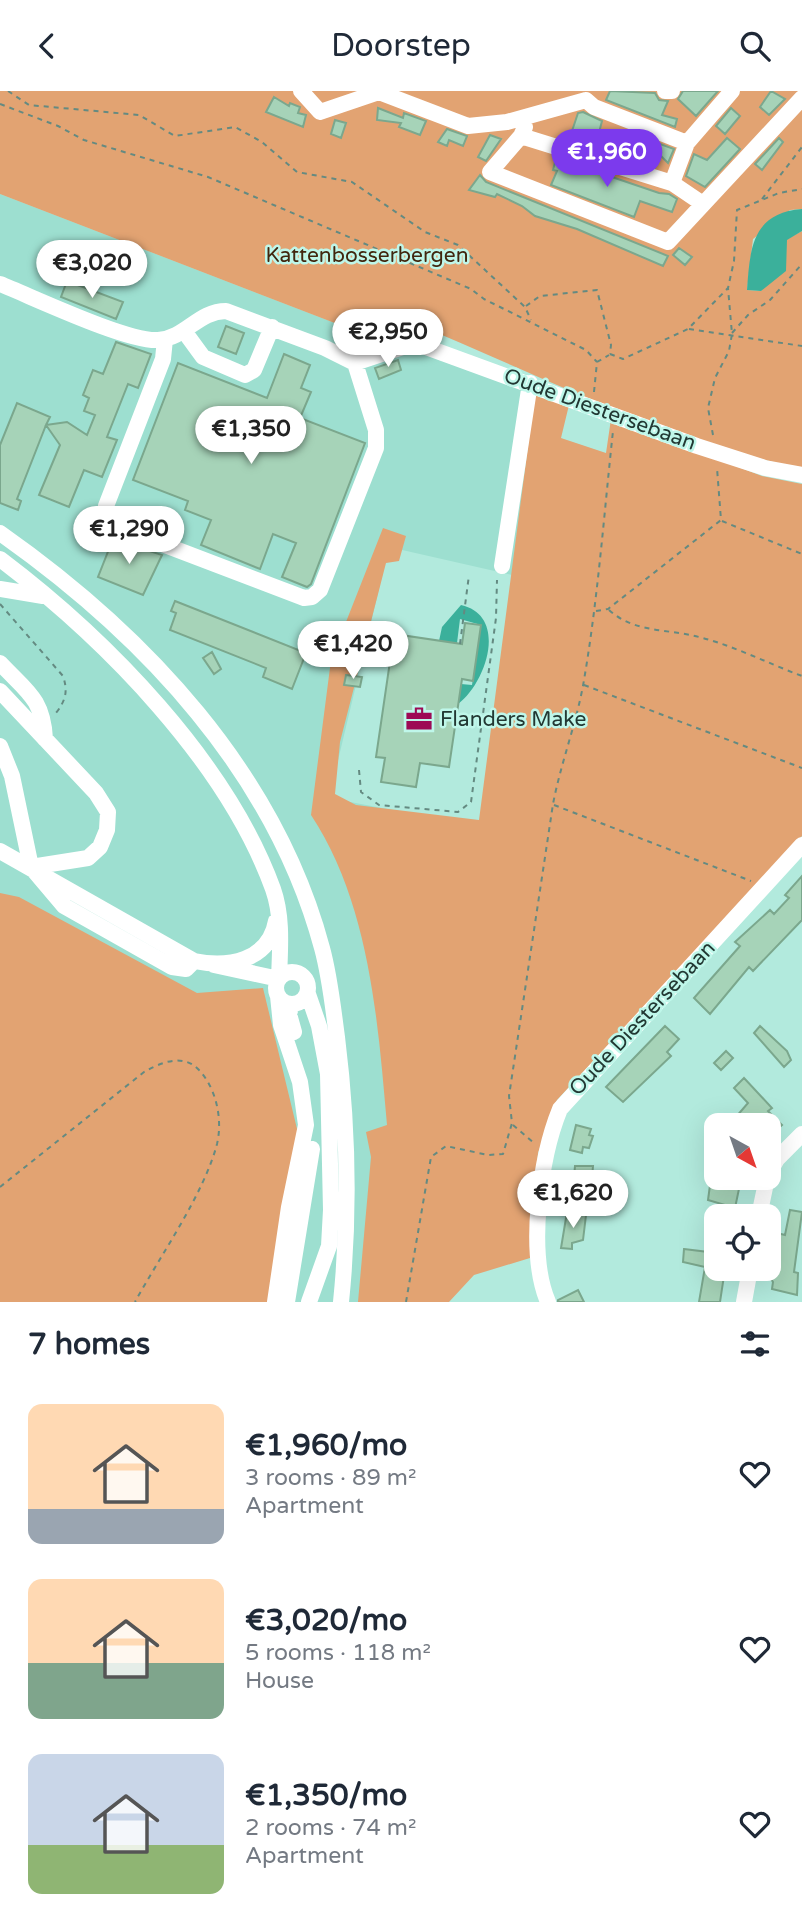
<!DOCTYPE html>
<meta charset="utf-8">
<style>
body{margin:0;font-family:"Varela Round",sans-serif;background:#f6f6f7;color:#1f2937;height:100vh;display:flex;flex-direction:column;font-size:26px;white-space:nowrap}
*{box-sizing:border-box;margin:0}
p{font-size:23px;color:#747a83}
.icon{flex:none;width:38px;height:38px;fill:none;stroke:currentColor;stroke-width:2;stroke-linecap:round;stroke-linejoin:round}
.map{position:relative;height:1211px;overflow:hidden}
.details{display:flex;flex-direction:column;background:#fff;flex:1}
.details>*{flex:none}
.needle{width:46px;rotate:140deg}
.tools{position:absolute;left:704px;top:1022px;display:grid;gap:14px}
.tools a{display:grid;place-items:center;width:77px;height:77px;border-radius:14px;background:#fff;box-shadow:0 7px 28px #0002;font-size:35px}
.price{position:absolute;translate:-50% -60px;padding:0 16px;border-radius:24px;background:#fff;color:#222;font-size:23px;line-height:46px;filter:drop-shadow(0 2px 4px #0008)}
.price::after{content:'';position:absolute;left:50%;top:42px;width:21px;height:16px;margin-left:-10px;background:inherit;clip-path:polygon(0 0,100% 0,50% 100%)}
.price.selected{background:#7c3aed;color:#fff}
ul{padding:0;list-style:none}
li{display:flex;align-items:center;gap:21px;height:175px;padding:0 28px}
li span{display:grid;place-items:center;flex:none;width:196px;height:140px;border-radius:14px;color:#555}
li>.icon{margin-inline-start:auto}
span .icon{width:84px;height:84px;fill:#fffc;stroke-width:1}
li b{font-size:30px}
h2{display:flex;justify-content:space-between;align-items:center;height:84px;padding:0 28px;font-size:30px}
header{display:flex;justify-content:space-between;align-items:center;height:91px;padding:0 28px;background:#fff;font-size:32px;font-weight:600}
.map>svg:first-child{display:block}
</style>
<header><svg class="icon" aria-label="back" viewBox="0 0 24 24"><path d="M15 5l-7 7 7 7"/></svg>Doorstep<svg class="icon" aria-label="search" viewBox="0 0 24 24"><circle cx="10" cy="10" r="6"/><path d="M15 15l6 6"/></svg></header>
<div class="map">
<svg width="802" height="1211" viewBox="0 0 802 1211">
<rect width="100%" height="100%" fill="#b2eadd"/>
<path fill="#9ddfd0" d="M0,103l371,143 53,15 111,41 -23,182 -123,-28 -60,251 143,27 -69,477h-403z"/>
<path fill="#e2a372" d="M0,0h802v118l-12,1 -37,29 -6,51 14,1 26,-52 15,-8v238c-134,-29 -262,-93 -388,-146l-43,14 -371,-143z
M535,302l34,12 -8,33 45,15 5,-34 151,57 40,8v352l-245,264 -19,53 -8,105 -56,17 -25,27h-91l13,-145 -5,-25 21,-7c-9,-102 -17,-221 -76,-310l20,-155 52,-132 23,8 -7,25 -13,2 -46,179 -5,52 21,11 123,15z
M0,802l19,4 178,96 66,-5 35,145 -26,169h-272z"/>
<path fill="#3bb09b" d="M802,118v22l-15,9 -1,31 -25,20 -14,-1c3,-42 5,-77 55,-81z
M461,514c48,11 25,78 -3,99l3,-20 11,1 9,-60 -21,-6 -3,24 -18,-2 3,-14z"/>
<path fill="#a6d3b8" stroke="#7ba78d" stroke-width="2" d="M610,0l45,2 4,7 9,1 -6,14 15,4 -2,8 -69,-27z
M683,0h35l-22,25 -18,-17z
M771,0l14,8 -16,16 -9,-8z
M274,6l15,9 1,-3 10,4 -2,6 8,2 -3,12 -37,-15z
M378,17l25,10 1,-5 22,8 -6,14 -21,-8 2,-4 -24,-3z
M731,17l9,8 -15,18 -9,-8z
M583,21l19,9 -7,27 -26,-8 9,-27z
M335,29l11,3 -5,15 -10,-4z
M447,38l20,7 -4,10 -14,-6 -2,6 -9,-4z
M490,44l11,4 -15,22 -8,-4z
M641,46l33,12 -6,14 -8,-8 -5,12 -37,-12 3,-8 6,4z
M727,47l13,11 -35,38 -19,-11 8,-22 13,6z
M779,47l4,4 -21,28 -7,-6z
M556,67l103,35 10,1 8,5 -5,13 -32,-11 -6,16 -83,-32 6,-14 -4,-1z
M480,84l6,7 182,74 -5,10 -86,-37 -42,-13 -13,-10 -25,-12 -2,3 -26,-7z
M679,157l13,9 -7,8 -12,-10z
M67,190l56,21 -7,17 -55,-22z
M226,235l18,7 -8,21 -18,-7z
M116,251l35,12 -13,34 -10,-4 -21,53 10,3 -15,37 -18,-7 -15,37 -30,-12 21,-50 -14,-20 -29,74 4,2 -3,9 -18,-7v-58l17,-42 33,14 -4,8 21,-3 20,13 8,-20 -11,-4 5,-13 -6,-3 10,-25 10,4z
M284,263l26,11 -9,23 10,4 -11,26 65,25 -54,141 -4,3 -25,-10 14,-34 -23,-9 -13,35 -59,-24 10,-25 -26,-10 3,-9 -55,-21 45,-117 89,35z
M398,269l3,10 -22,9 -4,-11z
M113,448l49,16 -19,40 -45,-18z
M175,510l131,52 -14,36 -29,-12 3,-9 -96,-38 6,-17 -5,-2z
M465,532l16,2 -8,56 -11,-2 -13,88 -29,-4 -4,24 -35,-5 4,-24 -9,-1 18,-123 68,10z
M212,561l9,17 -7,5 -11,-16z
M346,584l16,2 -2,10 -16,-2z
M802,785v44l-49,51 -4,-4 -39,47 -16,-16 46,-52 -5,-4 35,-32 4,4 15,-16 -4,-3z
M665,935l14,13 -12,13 4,4 -48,46 -17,-15z
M760,935l27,25 4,9 -7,7 -30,-34z
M726,960l7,7 -12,12 -7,-7z
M744,987l28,30 -4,3 14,14 -14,13v-13h-12l-6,-6 -6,5 -8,-7 12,-14 -14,-15z
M576,1034l15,4 -2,6 4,1 -4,12 -6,-1 -1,6 -12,-3z
M575,1075h18l-1,12 16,1 -1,10 -11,-1 -2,12 -22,-1z
M719,1089l21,4 -5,24 -27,-8 2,-15 8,1z
M790,1119l12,2 -8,60 4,1 -1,22 -25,-6 1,-7 -4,-6 6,-4 3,-15 -3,-1 2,-23 8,2z
M567,1121l19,3 -3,25 -11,3v6l-11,-1z
M684,1158l32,4v16h9l-5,33h-21l6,-35 -22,-5z
M578,1199l6,12h-26v-2z"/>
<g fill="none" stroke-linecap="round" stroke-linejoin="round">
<path stroke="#648a81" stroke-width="2" stroke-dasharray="5 5" stroke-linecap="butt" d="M8,0l21,14 110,10 36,21 60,-9 27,15 35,30 55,10 73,50 33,13 67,62 6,13
M0,13l58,22 26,14 124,37 263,112 13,10 102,51 11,12
M762,108l40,-52
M526,215l14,-10 57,-6 14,55 -1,9
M689,238l113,17
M732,242l16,-18 22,-15 32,-36
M610,263l13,5 65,-30 40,-41 6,-27 3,-51 42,-17 23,-4
M594,301l3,-30 12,-7
M713,344l-5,-27 7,-30 14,-27 3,-17 -4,-46
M722,430l80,33
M0,513l63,72c5,15 3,24 -7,37
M609,519c23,21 52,19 81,25 36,7 77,28 112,41
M596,520l12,-2 113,-89 -4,-52
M460,553l9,-69
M584,594l218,83
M359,679l2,22 18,13 79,7 13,-10 25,-184 1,-38
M554,714l197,76
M513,1034l22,19
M0,1096l144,-115c16,-9 38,-19 54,-3 18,18 25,50 19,75 -13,50 -57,112 -82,158
M406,1211l25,-145 15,-11 42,9 15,-1 9,-31 -3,-27 44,-292c8,-42 24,-82 31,-124 14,-82 20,-166 29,-249"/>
<path stroke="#fff" stroke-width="16" d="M301,0l19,21 59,-20 89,34 39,-4 79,-22
M665,0h7
M586,9l8,7 93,36 45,-52
M525,36l-4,9 151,47 31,21
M521,45l-31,36 178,70 134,-144
M672,92l15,-40
M0,193c33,13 127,58 158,56 28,-2 40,-29 68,-29l99,37 30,15 21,67v18l-56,142 -8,7 -8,1 -189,-72 -10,-13 1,-7 57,-147 2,-20
M184,240l19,26 42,18 9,-5 18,-43
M355,272l60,-20 282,103 68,22 37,7
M0,442c145,102 275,240 322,415 8,29 11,60 15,89 11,88 13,177 4,265
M0,468c106,80 227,203 273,330 10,28 7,60 6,90l-65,-14
M502,475l28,-183
M0,498l43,7
M0,572c26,28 43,35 45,76
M0,600l96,102 12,19 -1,18 -7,17 -12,11 -57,9
M0,655l12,30 19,91 33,39 108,61 14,2 8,-8
M0,760l194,110c34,7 75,0 82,-40
M276 897a16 16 0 1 1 32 0a16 16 0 1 1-32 0Z
M308,903l11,32 9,48 3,136 -2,36 -20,56
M292,913l-3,10 5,18
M768,1084l9,-16 25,-25
M759,1125l8,-38
M275,1211l14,-95 17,-82 -6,-43 -19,-57 -3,-29
M287,1211l25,-153
M548,1211c-21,-49 -8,-144 12,-193l242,-264
M744,1211l6,-33"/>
</g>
<defs>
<g id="office-bare" transform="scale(2.1)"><path d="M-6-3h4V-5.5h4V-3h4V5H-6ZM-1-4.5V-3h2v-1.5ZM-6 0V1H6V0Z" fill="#9d0a55" stroke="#bff7ea" stroke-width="2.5" paint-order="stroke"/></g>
</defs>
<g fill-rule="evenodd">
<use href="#office-bare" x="419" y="628"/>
</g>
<g text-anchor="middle" stroke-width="5" stroke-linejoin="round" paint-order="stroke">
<g font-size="21" fill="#41260e" stroke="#bff7ea">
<text x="367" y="171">Kattenbosserbergen</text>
</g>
<g font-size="21" fill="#223833" stroke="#bff7ea">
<text transform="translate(600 318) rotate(20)" y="7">Oude Diestersebaan</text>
<text transform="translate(642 927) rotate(-47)" y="7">Oude Diestersebaan</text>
</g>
<g font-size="21" fill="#223833" stroke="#bff7ea" text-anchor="start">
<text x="440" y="635">Flanders Make</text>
</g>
</g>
</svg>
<div class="tools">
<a><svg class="needle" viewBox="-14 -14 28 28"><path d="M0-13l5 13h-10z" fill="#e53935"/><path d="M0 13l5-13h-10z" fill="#747a83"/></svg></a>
<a><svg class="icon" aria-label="locate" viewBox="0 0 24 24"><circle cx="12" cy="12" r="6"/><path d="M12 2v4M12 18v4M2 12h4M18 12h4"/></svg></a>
</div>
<b class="price selected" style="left:607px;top:98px">€1,960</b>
<b class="price" style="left:92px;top:209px">€3,020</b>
<b class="price" style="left:388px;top:278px">€2,950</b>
<b class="price" style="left:251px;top:375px">€1,350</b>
<b class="price" style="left:129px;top:475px">€1,290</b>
<b class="price" style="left:353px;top:590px">€1,420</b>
<b class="price" style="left:573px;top:1139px">€1,620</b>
</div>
<section class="details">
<h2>7 homes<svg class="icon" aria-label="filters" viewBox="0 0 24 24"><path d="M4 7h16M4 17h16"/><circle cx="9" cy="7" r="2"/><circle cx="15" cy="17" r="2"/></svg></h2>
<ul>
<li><span style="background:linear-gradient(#ffd9b3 75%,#9aa5b1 0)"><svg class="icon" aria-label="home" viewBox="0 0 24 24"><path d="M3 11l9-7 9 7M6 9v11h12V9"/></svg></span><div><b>€1,960/mo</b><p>3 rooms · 89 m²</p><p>Apartment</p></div><svg class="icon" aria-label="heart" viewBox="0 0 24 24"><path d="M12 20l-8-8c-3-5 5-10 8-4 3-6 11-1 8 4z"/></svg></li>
<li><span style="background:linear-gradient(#ffd9b3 60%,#7fa58c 0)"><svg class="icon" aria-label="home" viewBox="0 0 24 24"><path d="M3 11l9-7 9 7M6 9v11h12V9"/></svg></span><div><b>€3,020/mo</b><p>5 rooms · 118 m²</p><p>House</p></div><svg class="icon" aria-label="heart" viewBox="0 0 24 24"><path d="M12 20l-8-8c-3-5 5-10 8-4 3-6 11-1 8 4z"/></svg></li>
<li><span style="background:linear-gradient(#c9d6e8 65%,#8fb573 0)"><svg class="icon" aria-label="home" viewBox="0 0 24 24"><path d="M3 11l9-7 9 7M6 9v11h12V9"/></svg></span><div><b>€1,350/mo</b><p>2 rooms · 74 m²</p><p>Apartment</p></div><svg class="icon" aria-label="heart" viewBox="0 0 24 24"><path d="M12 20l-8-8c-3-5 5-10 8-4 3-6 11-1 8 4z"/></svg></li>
</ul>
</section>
